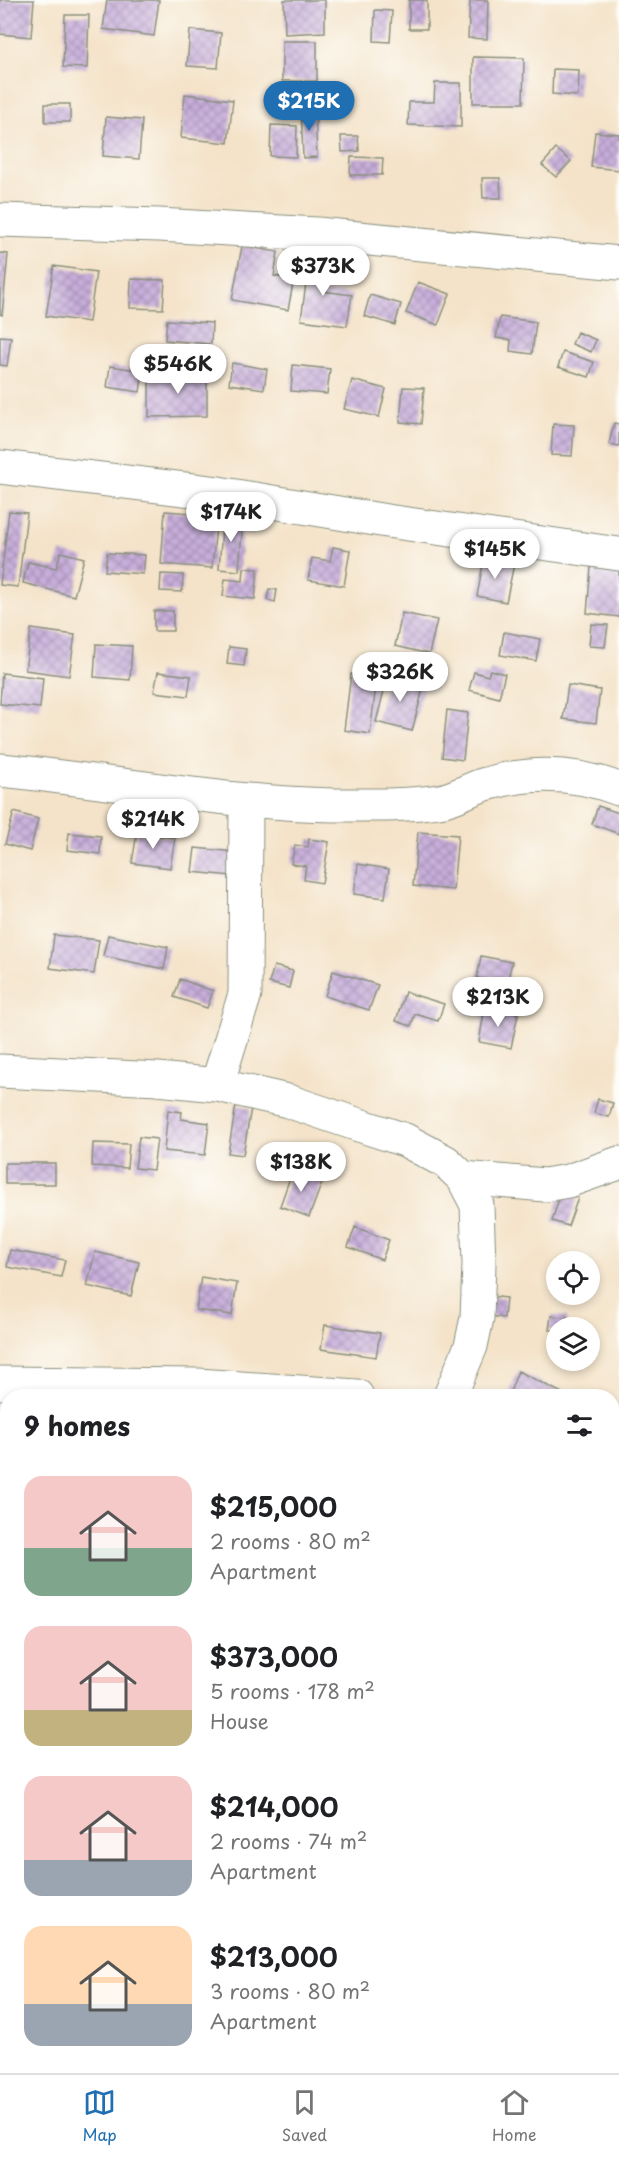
<!DOCTYPE html>
<meta charset="utf-8">
<style>
body{margin:0;font-family:"Playpen Sans",sans-serif;background:#f6f6f6;color:#202124;height:100vh;display:flex;flex-direction:column;font-size:22px;white-space:nowrap}
*{box-sizing:border-box;margin:0}
p{font-size:20px;color:#757577}
.icon{flex:none;width:33px;height:33px;fill:none;stroke:currentColor;stroke-width:2;stroke-linecap:round;stroke-linejoin:round}
.map{position:relative;flex:1;overflow:hidden}
.panel{position:absolute;left:0px;top:1389px;width:620px;height:684px;display:flex;flex-direction:column;background:#fff;border-radius:24px 24px 0 0;box-shadow:0 3px 9px #0003}
.panel>*{flex:none}
.fabs{position:absolute;left:546px;top:1251px;display:grid;gap:12px}
.fabs a{display:grid;place-items:center;width:54px;height:54px;border-radius:50%;background:#fff;box-shadow:0 3px 9px #0003;font-size:30px}
.price{position:absolute;translate:-50% -51px;padding:0 14px;border-radius:21px;background:#fff;color:#222;font-size:20px;line-height:39px;filter:drop-shadow(0 2px 3px #0008)}
.price::after{content:'';position:absolute;left:50%;top:36px;width:18px;height:14px;margin-left:-9px;background:inherit;clip-path:polygon(0 0,100% 0,50% 100%)}
.price.selected{background:#1f6fb2;color:#fff}
ul{padding:0;list-style:none}
li{display:flex;align-items:center;gap:18px;height:150px;padding:0 24px}
li span{display:grid;place-items:center;flex:none;width:168px;height:120px;border-radius:18px;color:#555}
li>.icon{margin-inline-start:auto}
span .icon{width:72px;height:72px;fill:#fffc;stroke-width:1}
li b{font-size:26px}
h2{display:flex;justify-content:space-between;align-items:center;height:72px;padding:0 24px;font-size:26px}
.dock{display:flex;justify-content:space-around;align-items:center;height:84px;border-top:2px solid #e0e0e0;background:#fff;font-size:16px;color:#757577}
.dock a{display:grid;justify-items:center;gap:3px}
.dock .selected{color:#1f6fb2}
.map>svg:first-child{display:block}
</style>
<div class="map">
<svg width="619" height="2073" viewBox="0 0 619 2073">
<defs>
<pattern id="building-cross-hatch" width="8" height="8" patternUnits="userSpaceOnUse" patternTransform="scale(1.5)"><rect width="8" height="8" fill="#c8aedb"/><path d="M0 0l8 8M0 8l8-8" fill="none" stroke="#a28fb2"/></pattern>
</defs>
<rect width="100%" height="100%" fill="#fdfcf7"/>
<filter id="ink" filterUnits="userSpaceOnUse"><feTurbulence type="fractalNoise" baseFrequency=".0167" numOctaves="2"/><feDisplacementMap in="SourceGraphic" scale="12" xChannelSelector="R" yChannelSelector="G"/><feConvolveMatrix kernelMatrix="1 2 1 2 8 2 1 2 1" color-interpolation-filters="sRGB"/></filter>
<filter id="wash" filterUnits="userSpaceOnUse"><feTurbulence type="fractalNoise" baseFrequency=".008" numOctaves="4" result="noise"/><feDisplacementMap in="SourceGraphic" scale="24" xChannelSelector="R" yChannelSelector="G"/><feGaussianBlur stdDeviation="1.35" result="paint"/><feColorMatrix in="noise" values="0 0 0 0 0 0 0 0 0 0 0 0 0 0 0 0 0 1.4 0 .05"/><feComposite in="paint" operator="in"/></filter>
<g filter="url(#wash)">
<rect width="100%" height="100%" fill="#f4e3c9"/>
<g id="blocks">
<path fill="url(#building-cross-hatch)" d="M0,0h34l-3,37 -31,-3z
M107,0h52l-5,36 -51,-7z
M284,0h41v32l-40,2z
M409,0h18v29h-18z
M470,0h18l-1,39 -19,-1z
M375,10l17,1 -2,31 -16,-1z
M65,15h24l-2,53 -24,-1z
M190,30l31,3 -3,35 -31,-2z
M282,41h35v40h-35z
M473,57l51,1 -1,45h-50z
M553,69l26,1 -1,26 -26,-2z
M435,83h26v44l-53,-2 1,-23h25z
M185,94l48,6 -5,43 -47,-5z
M45,104h25v18h-25z
M315,107l2,50 -14,1 -2,-50z
M106,117l36,3 -3,39 -36,-3z
M271,125l26,1 -1,31 -26,-1z
M595,132l24,2v36l-28,-3z
M341,136h17l1,15 -17,1z
M556,149l15,12 -15,16 -14,-12z
M351,157l32,1 -1,17h-32z
M482,178h18l1,20h-18z
M242,246l36,6 -4,24 20,3 -6,31 -56,-10z
M0,253l8,1 -6,61 -2,-1z
M310,254l17,2 -5,35 30,4 -5,31 -46,-6z
M54,266l42,6 -7,50 -43,-6z
M131,279l34,1 -2,29 -33,-1z
M418,282l32,12 -12,31 -32,-12z
M370,295l31,9 -6,21 -31,-9z
M500,317l36,5 -4,32 -22,-3 1,-11 -15,-2z
M167,320l45,3 -1,21 -46,-4z
M577,332l19,8 -5,12 -19,-8z
M0,336l11,1 -4,29 -7,-1z
M563,352l31,10 -5,15 -31,-10z
M232,363l35,6 -3,20 -35,-5z
M293,365l37,4 -3,25 -36,-3z
M110,366l33,5 -3,21 -33,-5z
M149,374h58v42l-58,1z
M352,380l34,9 -7,28 -35,-8z
M403,387l21,1 -3,36 -21,-2z
M614,423l5,1v22l-10,-2z
M553,424l21,1 -2,31 -21,-1z
M9,511l18,2 -9,74 -18,-2z
M165,511l52,4 -5,53 -51,-4z
M223,515l20,2 -4,54 -20,-2z
M333,547l17,3 -6,36 -36,-6 4,-22 18,3z
M61,552l23,6 -10,38 -51,-13 5,-21 28,6z
M107,553l38,2 -2,19 -38,-3z
M484,559l30,5 -8,38 -29,-6z
M591,567l28,3v47l-32,-4z
M244,568l14,1 -3,30 -32,-3 2,-17 18,2z
M161,574l22,1 -1,17 -22,-1z
M269,589l8,1 -2,12 -8,-2z
M154,611h19v20h-19z
M402,613l35,7 -8,34 -34,-8z
M591,624l17,1 -3,22 -16,-1z
M31,629l44,6 -6,41 -44,-6z
M504,632l36,7 -4,22 -36,-6z
M96,644l36,2 -2,34 -36,-3z
M229,647l17,2 -2,17 -17,-2z
M490,670l15,4 -6,24 -30,-8 5,-18 14,4z
M158,672l33,4 -3,20 -34,-4z
M2,673l41,5 -3,30 -40,-4z
M351,674l26,3 -7,57 -26,-4z
M388,675l36,10 -12,46 -36,-9z
M568,685l32,5 -4,33 -33,-4z
M447,710l21,3 -5,47 -21,-3z
M598,806l21,7v21l-27,-10z
M14,812l24,7 -8,32 -25,-7z
M418,832l40,3 -5,55 -40,-4z
M69,833l32,3 -1,18 -33,-4z
M137,833l38,5 -5,30 -38,-5z
M309,839l20,3 -7,41 -18,-3 2,-14 -15,-2 4,-19 13,2z
M195,848l40,4 -3,24 -40,-4z
M358,864l31,5 -4,29 -31,-4z
M54,935l45,5 -5,34 -44,-6z
M108,935l60,12 -4,22 -61,-13z
M481,956l31,6 -5,21 -30,-5z
M274,966l19,5 -4,17 -20,-5z
M333,971l45,14 -9,25 -44,-14z
M180,979l33,12 -6,17 -33,-11z
M405,992l39,12 -6,17 -23,-7 -4,12 -15,-5z
M485,1007l33,7 -7,34 -32,-6z
M598,1099l15,4 -4,14 -15,-4z
M236,1105l15,3 -8,47 -15,-2z
M168,1110l14,2 -1,7 28,4 -4,32 -41,-4z
M139,1137l18,2 -4,31 -18,-2z
M93,1143l36,1 -2,24 -35,-2z
M5,1163h50v21h-50z
M293,1169l30,11 -14,37 -29,-11z
M561,1192l17,6 -10,28 -16,-5z
M355,1227l34,13 -7,20 -34,-13z
M10,1250l55,10 -4,17 -54,-10z
M95,1252l44,10 -8,34 -44,-10z
M201,1277l36,6 -5,32 -36,-5z
M490,1296l16,2 -2,20 -15,-2z
M551,1316l16,1 -1,11h-10v2h-7z
M325,1325l55,8 -4,24 -55,-8z
M518,1371l44,22 -1,3h-41l-10,-4z
M0,1524h8v31l-8,1z
M241,2066h42l-3,7h-24z"/>
</g>
</g>
<g filter="url(#ink)">
<use href="#blocks" fill-opacity="0" stroke="#8a907e" stroke-width="1.5"/>
<g fill="none" stroke-linecap="round" stroke-linejoin="round">
<g stroke="#8a907e" stroke-width="35">
<path id="street" d="M0,220l159,5 158,9 302,29
M0,467l218,26 169,28 232,33
M0,770c111,11 222,33 334,35 35,0 70,1 105,-4 16,-2 31,-13 47,-17 45,-13 89,-12 133,5
M0,1071l158,8 59,6 71,16 62,21 55,18 41,22 17,16 14,27 2,59 -2,54 -6,28 -21,50
M217,1085l28,-91 1,-194
M463,1178l82,7 23,-4 51,-18
M0,1383l198,2 159,11
M0,1597l8,-1
M612,1867l7,2
M174,2073l5,-7"/>
</g>
<use href="#street" stroke="#fff" stroke-width="33"/>
</g>
</g>
</svg>
<div class="fabs">
<a><svg class="icon" aria-label="locate" viewBox="0 0 24 24"><circle cx="12" cy="12" r="6"/><path d="M12 2v4M12 18v4M2 12h4M18 12h4"/></svg></a>
<a><svg class="icon" aria-label="layers" viewBox="0 0 24 24"><path d="M12 4l9 5-9 5-9-5zM3 14l9 5 9-5"/></svg></a>
</div>
<b class="price selected" style="left:309px;top:132px">$215K</b>
<b class="price" style="left:323px;top:297px">$373K</b>
<b class="price" style="left:178px;top:395px">$546K</b>
<b class="price" style="left:231px;top:543px">$174K</b>
<b class="price" style="left:495px;top:580px">$145K</b>
<b class="price" style="left:400px;top:703px">$326K</b>
<b class="price" style="left:153px;top:850px">$214K</b>
<b class="price" style="left:498px;top:1028px">$213K</b>
<b class="price" style="left:301px;top:1193px">$138K</b>
<section class="panel">
<h2>9 homes<svg class="icon" aria-label="filters" viewBox="0 0 24 24"><path d="M4 7h16M4 17h16"/><circle cx="9" cy="7" r="2"/><circle cx="15" cy="17" r="2"/></svg></h2>
<ul>
<li><span style="background:linear-gradient(#f6c9c9 60%,#7fa58c 0)"><svg class="icon" aria-label="home" viewBox="0 0 24 24"><path d="M3 11l9-7 9 7M6 9v11h12V9"/></svg></span><div><b>$215,000</b><p>2 rooms · 80 m²</p><p>Apartment</p></div></li>
<li><span style="background:linear-gradient(#f6c9c9 70%,#c2b280 0)"><svg class="icon" aria-label="home" viewBox="0 0 24 24"><path d="M3 11l9-7 9 7M6 9v11h12V9"/></svg></span><div><b>$373,000</b><p>5 rooms · 178 m²</p><p>House</p></div></li>
<li><span style="background:linear-gradient(#f6c9c9 70%,#9aa5b1 0)"><svg class="icon" aria-label="home" viewBox="0 0 24 24"><path d="M3 11l9-7 9 7M6 9v11h12V9"/></svg></span><div><b>$214,000</b><p>2 rooms · 74 m²</p><p>Apartment</p></div></li>
<li><span style="background:linear-gradient(#ffd9b3 65%,#9aa5b1 0)"><svg class="icon" aria-label="home" viewBox="0 0 24 24"><path d="M3 11l9-7 9 7M6 9v11h12V9"/></svg></span><div><b>$213,000</b><p>3 rooms · 80 m²</p><p>Apartment</p></div></li>
</ul>
</section>
</div>
<nav class="dock">
<a class="selected"><svg class="icon" aria-label="map" viewBox="0 0 24 24"><path d="M3 6l6-2 6 2 6-2v14l-6 2-6-2-6 2zM9 4v14M15 6v14"/></svg>Map</a>
<a><svg class="icon" aria-label="saved" viewBox="0 0 24 24"><path d="M7 4h10v16l-5-4-5 4z"/></svg>Saved</a>
<a><svg class="icon" aria-label="home" viewBox="0 0 24 24"><path d="M3 11l9-7 9 7M6 9v11h12V9"/></svg>Home</a>
</nav>
